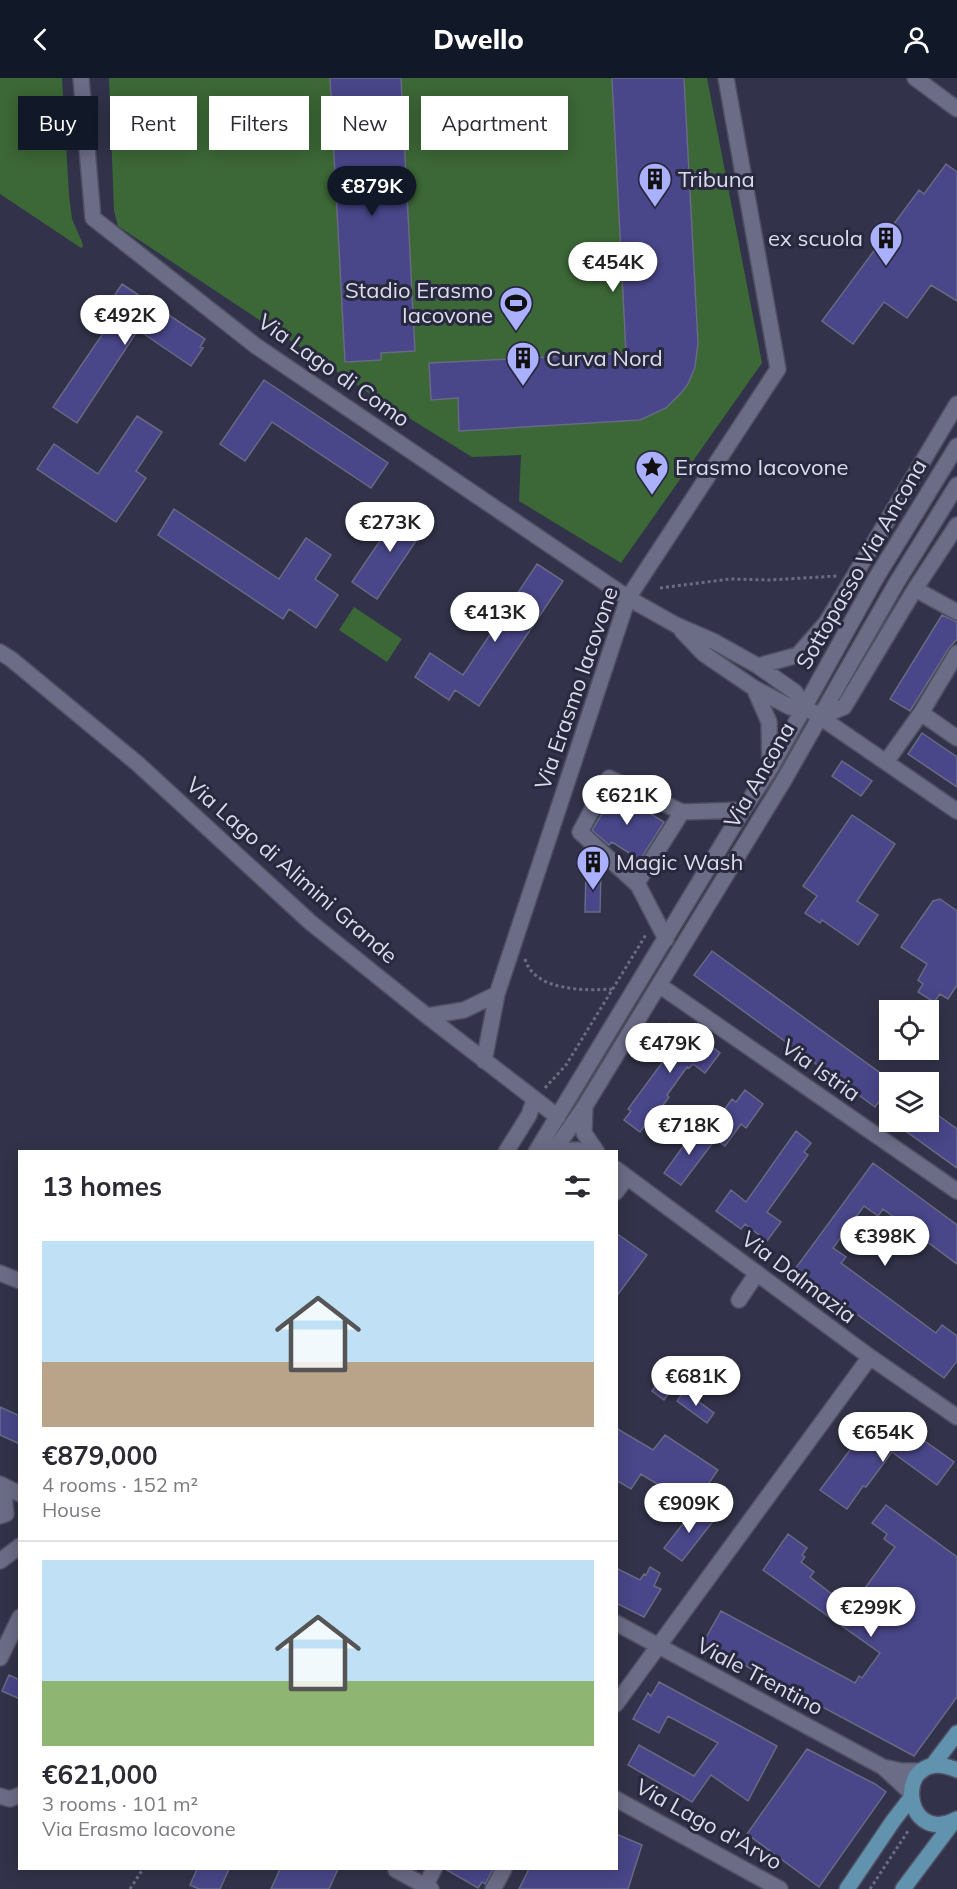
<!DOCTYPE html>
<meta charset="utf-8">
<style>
body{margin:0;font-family:Mulish,sans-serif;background:#f2f2f3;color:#2b2b33;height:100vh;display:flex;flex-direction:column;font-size:22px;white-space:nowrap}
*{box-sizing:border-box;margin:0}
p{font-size:20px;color:#7c7c81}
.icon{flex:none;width:33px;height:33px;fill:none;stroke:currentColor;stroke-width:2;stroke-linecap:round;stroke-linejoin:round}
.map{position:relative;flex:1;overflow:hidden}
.details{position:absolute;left:18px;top:1072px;width:600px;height:720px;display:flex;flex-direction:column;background:#fff;border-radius:0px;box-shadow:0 3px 15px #0003}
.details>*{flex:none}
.top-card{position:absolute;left:18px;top:18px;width:600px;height:54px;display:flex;gap:12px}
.controls{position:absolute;left:879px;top:922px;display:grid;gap:12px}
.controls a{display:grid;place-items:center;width:60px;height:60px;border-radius:0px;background:#fff;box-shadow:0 3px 15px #0003;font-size:30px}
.price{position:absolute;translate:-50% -51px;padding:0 14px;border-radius:21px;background:#fff;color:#222;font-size:20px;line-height:39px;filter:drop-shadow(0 2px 3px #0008)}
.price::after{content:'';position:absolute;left:50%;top:36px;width:18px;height:14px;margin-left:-9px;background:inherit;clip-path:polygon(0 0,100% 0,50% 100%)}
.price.active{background:#111827;color:#fff}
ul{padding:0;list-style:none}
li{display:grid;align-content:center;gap:12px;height:318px;padding:0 24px}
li+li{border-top:2px solid #e1e1e2}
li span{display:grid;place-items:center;height:186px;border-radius:0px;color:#555}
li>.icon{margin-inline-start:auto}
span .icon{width:108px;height:108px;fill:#fffc;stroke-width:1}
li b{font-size:26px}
h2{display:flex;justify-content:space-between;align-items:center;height:72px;padding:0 24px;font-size:26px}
.chip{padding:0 21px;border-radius:0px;background:#fff;box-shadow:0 3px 15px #0003;font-size:21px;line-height:54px}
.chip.active{background:#111827;color:#fff}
header{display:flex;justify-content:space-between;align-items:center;height:78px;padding:0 24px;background:#111827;color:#fff;font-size:27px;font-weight:800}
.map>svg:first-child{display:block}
</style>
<header><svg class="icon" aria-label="back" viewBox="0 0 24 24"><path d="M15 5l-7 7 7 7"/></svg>Dwello<svg class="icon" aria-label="person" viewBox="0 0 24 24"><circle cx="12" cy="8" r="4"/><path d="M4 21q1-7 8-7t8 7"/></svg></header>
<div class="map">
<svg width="957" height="1811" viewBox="0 0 957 1811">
<rect width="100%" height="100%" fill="#32334a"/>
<path fill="#3c6736" d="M0,0h62l7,117 3,24 10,23 1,4 -2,2 -81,-54z
M109,0h598l55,285 -141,200 -102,-62 2,-46 -49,2 -97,-60 -257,-171 -4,-15z
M354,529l48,32 -15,23 -48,-32z"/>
<path fill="#494689" stroke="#686983" stroke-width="1.5" d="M330,0h71l14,273 -34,2v7l-36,2z
M612,0h72l14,265 -3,24 -7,17 -7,9 -15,15 -26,12 -181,11 -1,-33 -27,2 -2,-37 197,-10z
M946,86l11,8v129l-26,-16 -24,33 -23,-16 -31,42 -31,-23 97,-131 5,4z
M122,206l83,55 -5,8 3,1 -12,18 -53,-36 -61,93 -24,-16 53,-78 -9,-7z
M264,302l124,83 -17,25 -99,-66 -27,39 -25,-17z
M137,338l25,16 -26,39 10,7 -30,44 -79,-53 17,-25 44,30z
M403,429l25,16 -51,76 -25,-17z
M174,431l105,70 27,-41 25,17 -16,24 23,16 -22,33 -27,-19 -6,10 -125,-84z
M537,486l26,17 -84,125 -24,-16 -6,10 -34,-23 15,-24 33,22z
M942,537l15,7v17l-8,9 -39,63 -20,-12z
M922,655l35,24v30l-49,-33z
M842,683l30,20 -11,15 -29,-20z
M615,714l22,10 -2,2 29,18 -24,38 -28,-18 -3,3 -17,-15z
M852,737l43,29 -38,57 21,14 -20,30 -36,-25 -2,3 -15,-10 12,-17 -14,-10z
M586,792h15l-1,42h-15z
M940,821l17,12v74l-9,14 -8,-5 -6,8 -16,-10 5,-8 -5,-4 9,-16 -26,-17 32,-46z
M712,873l171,124v1l9,7h-2v4l-15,20 -181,-132z
M669,945l22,16 4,-5 25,19 -15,20 -12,-9 -4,4 -2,-1 -20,28 2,2 -22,30 -2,-2 -5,7 -16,-12 7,-9 -3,-2 42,-57 -14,-10z
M745,1012l18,14 -17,24 -5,-4 -16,22 -18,-13 25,-34 4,3z
M928,1030l29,21v39l-64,-46h35z
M697,1049l18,13 -34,45 -17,-12z
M796,1053l15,12 -7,9 4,3 -41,57 14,10 -14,19 -22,-17 -4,5 -25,-18 15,-21 15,12z
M873,1085l84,62v39l-74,-55 -5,7 -14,-10 -31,42 13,9 -5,6 95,70 6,-8 15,11v25l-13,17 -149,-109z
M616,1155l31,22 -31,42z
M662,1298l13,9 -11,15 -12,-9z
M684,1313l30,22 -7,10 -30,-22z
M0,1329l20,9v28l-20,-9z
M901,1346l53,38 -17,23 -45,-33 -26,35 -3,-1 -16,23 -27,-19 48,-64 21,16z
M616,1350l37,22 12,-15 53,35 -25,36 -52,-32 -10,15 -15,-9z
M886,1427l71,52v140l-43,59 -211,-113 18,-32 134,72 4,-7 3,2 18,-25 -117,-83 25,-36 19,14 -5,7 3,2 -4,5 13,10 -4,5 36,28 9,-13 5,3 35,-48 -11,-8 3,-5 -15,-11z
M696,1429l18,13 -32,41 -18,-13z
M650,1489l10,6 -6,13 7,3 -17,28 -28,-14v-35l24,12 4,-6 2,1z
M9,1597l11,5v19l-18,-8z
M659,1604l118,64 -29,55 -37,-26 -19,27 -64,-37 11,-20 55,31 24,-33 -50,-27 -9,17 -26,-14 15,-26 3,3z
M807,1671l68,35 11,8 -67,95 -72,-53z
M616,1756l26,11 -14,44h-109l10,-20h87z
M197,1791h32l-9,20h-21l-9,-4z
M280,1791h58l-9,20h-58z
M445,1791h48l-8,15 -3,-2 -4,6z"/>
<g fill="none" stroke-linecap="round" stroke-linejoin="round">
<g stroke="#505063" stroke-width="18">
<path id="minor" d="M81,0l12,140 163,128 372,252 48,27 39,17 43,24 37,26 9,14 153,105
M915,0l42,31
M915,511l42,23
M682,553l22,23 50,34 15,34 1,45
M0,574l11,7 127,105 172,158 117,94 131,101
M758,588l40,-11 28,-32 131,-219
M754,610l36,19 14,-1
M921,635l36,25
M820,639l24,-10 71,-118 42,-64
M886,684l35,-49 36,-60
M639,808l-59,-54 29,-54 73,34
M666,861l-29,-56 45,-71 61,-2
M659,907l298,206
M427,938l37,-6 33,-16
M484,983l13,-67 131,-396 150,-229 -52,-291
M585,1028l-1,27 13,19
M553,1073l25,-1 5,2
M506,1074l23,-37 5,-15
M536,1074l207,-342 27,-41 106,-191 81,-132
M553,1074l32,-46 199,-326 113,-198 60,-97
M616,1091l254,188 87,60
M616,1114l11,-15
M0,1195l20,8
M739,1222l18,-27
M0,1406l20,10
M0,1438l6,-2 -3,-28
M0,1483l20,-15
M616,1545l267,144 27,25
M0,1580l20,-41
M616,1626l254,-347
M883,1689l19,4h20
M0,1718l10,3 10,-4
M616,1721l164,90
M396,1792l35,19
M429,1801l5,-10
M493,1811l11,-20"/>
</g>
<g stroke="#505063" stroke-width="18">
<path id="major" d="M932,1688l25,-33
M957,1692c-64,-28 -57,79 0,49
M847,1811l46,-68 17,-22
M903,1811l51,-68"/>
</g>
<path stroke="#6c6d81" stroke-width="3" stroke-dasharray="3 3" stroke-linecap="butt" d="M660,510l70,-9 40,1 67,-4
M525,881c9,32 60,32 87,30
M545,1010l21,-23 81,-132
M130,1811l13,-20
M870,1811l38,-58"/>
<use href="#minor" stroke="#6b6c86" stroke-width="15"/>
<use href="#major" stroke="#6193ae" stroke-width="15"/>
</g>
<defs>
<g id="building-pin" transform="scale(1.725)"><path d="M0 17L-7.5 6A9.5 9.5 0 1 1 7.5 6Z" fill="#aab0fc" stroke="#28293f"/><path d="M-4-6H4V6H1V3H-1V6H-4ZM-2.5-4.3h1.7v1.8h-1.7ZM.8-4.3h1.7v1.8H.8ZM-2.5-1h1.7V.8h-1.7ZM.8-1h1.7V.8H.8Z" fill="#111"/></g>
<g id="stadium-pin" transform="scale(1.725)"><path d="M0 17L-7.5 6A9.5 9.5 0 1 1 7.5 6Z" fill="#aab0fc" stroke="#28293f"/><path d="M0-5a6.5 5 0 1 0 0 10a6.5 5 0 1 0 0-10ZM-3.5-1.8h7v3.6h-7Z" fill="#111"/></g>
<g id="sight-pin" transform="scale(1.725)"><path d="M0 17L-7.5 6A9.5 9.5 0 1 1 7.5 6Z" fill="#aab0fc" stroke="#28293f"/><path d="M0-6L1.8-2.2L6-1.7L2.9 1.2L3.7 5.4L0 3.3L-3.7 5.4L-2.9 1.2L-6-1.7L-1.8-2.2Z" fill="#111"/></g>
</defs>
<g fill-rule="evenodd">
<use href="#building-pin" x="655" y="101"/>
<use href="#building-pin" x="886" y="160"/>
<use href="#stadium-pin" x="516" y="225"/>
<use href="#building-pin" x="523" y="280"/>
<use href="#sight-pin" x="652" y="389"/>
<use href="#building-pin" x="593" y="784"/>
</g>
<g text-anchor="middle" stroke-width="6" stroke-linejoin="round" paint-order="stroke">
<g font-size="22" fill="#dbdcea" stroke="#28293f" text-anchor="start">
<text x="678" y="109">Tribuna</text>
<text x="863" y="168" text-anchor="end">ex scuola</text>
<text x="493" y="220" text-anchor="end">Stadio Erasmo<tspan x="493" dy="25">Iacovone</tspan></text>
<text x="546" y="288">Curva Nord</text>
<text x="675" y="397">Erasmo Iacovone</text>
<text x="616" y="792">Magic Wash</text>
</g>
<g font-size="22" fill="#dbdcea" stroke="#28293f">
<text transform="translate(334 292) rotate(35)" y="8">Via Lago di Como</text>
<text transform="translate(861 486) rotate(-60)" y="8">Sottopasso Via Ancona</text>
<text transform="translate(576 610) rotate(-71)" y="8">Via Erasmo Iacovone</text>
<text transform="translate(759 697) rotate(-60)" y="8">Via Ancona</text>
<text transform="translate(292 792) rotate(41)" y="8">Via Lago di Alimini Grande</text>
<text transform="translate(821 992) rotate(35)" y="8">Via Istria</text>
<text transform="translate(799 1199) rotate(37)" y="8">Via Dalmazia</text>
<text transform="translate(760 1598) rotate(28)" y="8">Viale Trentino</text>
<text transform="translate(709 1746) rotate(29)" y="8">Via Lago d'Arvo</text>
</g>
</g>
</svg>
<div class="controls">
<a><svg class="icon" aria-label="locate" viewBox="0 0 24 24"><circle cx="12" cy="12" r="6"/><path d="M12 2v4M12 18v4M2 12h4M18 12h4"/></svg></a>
<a><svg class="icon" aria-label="layers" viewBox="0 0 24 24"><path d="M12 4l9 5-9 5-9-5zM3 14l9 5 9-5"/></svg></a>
</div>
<b class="price active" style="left:372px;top:139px">€879K</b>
<b class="price" style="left:613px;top:215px">€454K</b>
<b class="price" style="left:125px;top:268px">€492K</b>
<b class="price" style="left:390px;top:475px">€273K</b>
<b class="price" style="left:495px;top:565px">€413K</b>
<b class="price" style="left:627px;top:748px">€621K</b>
<b class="price" style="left:670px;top:996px">€479K</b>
<b class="price" style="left:689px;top:1078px">€718K</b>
<b class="price" style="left:885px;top:1189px">€398K</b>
<b class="price" style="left:696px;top:1329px">€681K</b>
<b class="price" style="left:883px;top:1385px">€654K</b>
<b class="price" style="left:689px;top:1456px">€909K</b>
<b class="price" style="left:871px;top:1560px">€299K</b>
<div class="top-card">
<a class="chip active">Buy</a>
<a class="chip">Rent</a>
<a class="chip">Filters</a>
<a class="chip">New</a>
<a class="chip">Apartment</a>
</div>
<section class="details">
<h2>13 homes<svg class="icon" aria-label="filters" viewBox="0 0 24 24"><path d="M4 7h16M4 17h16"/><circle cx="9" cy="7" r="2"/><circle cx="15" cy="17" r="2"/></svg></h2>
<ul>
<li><span style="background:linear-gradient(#bfe0f5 65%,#b9a48a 0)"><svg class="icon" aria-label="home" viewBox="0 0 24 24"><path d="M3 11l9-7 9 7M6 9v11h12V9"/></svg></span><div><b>€879,000</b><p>4 rooms · 152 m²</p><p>House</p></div></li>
<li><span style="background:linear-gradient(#bfe0f5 65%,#8fb573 0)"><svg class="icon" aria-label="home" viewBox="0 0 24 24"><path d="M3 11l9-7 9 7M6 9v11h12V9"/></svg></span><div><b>€621,000</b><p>3 rooms · 101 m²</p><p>Via Erasmo Iacovone</p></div></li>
</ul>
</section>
</div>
